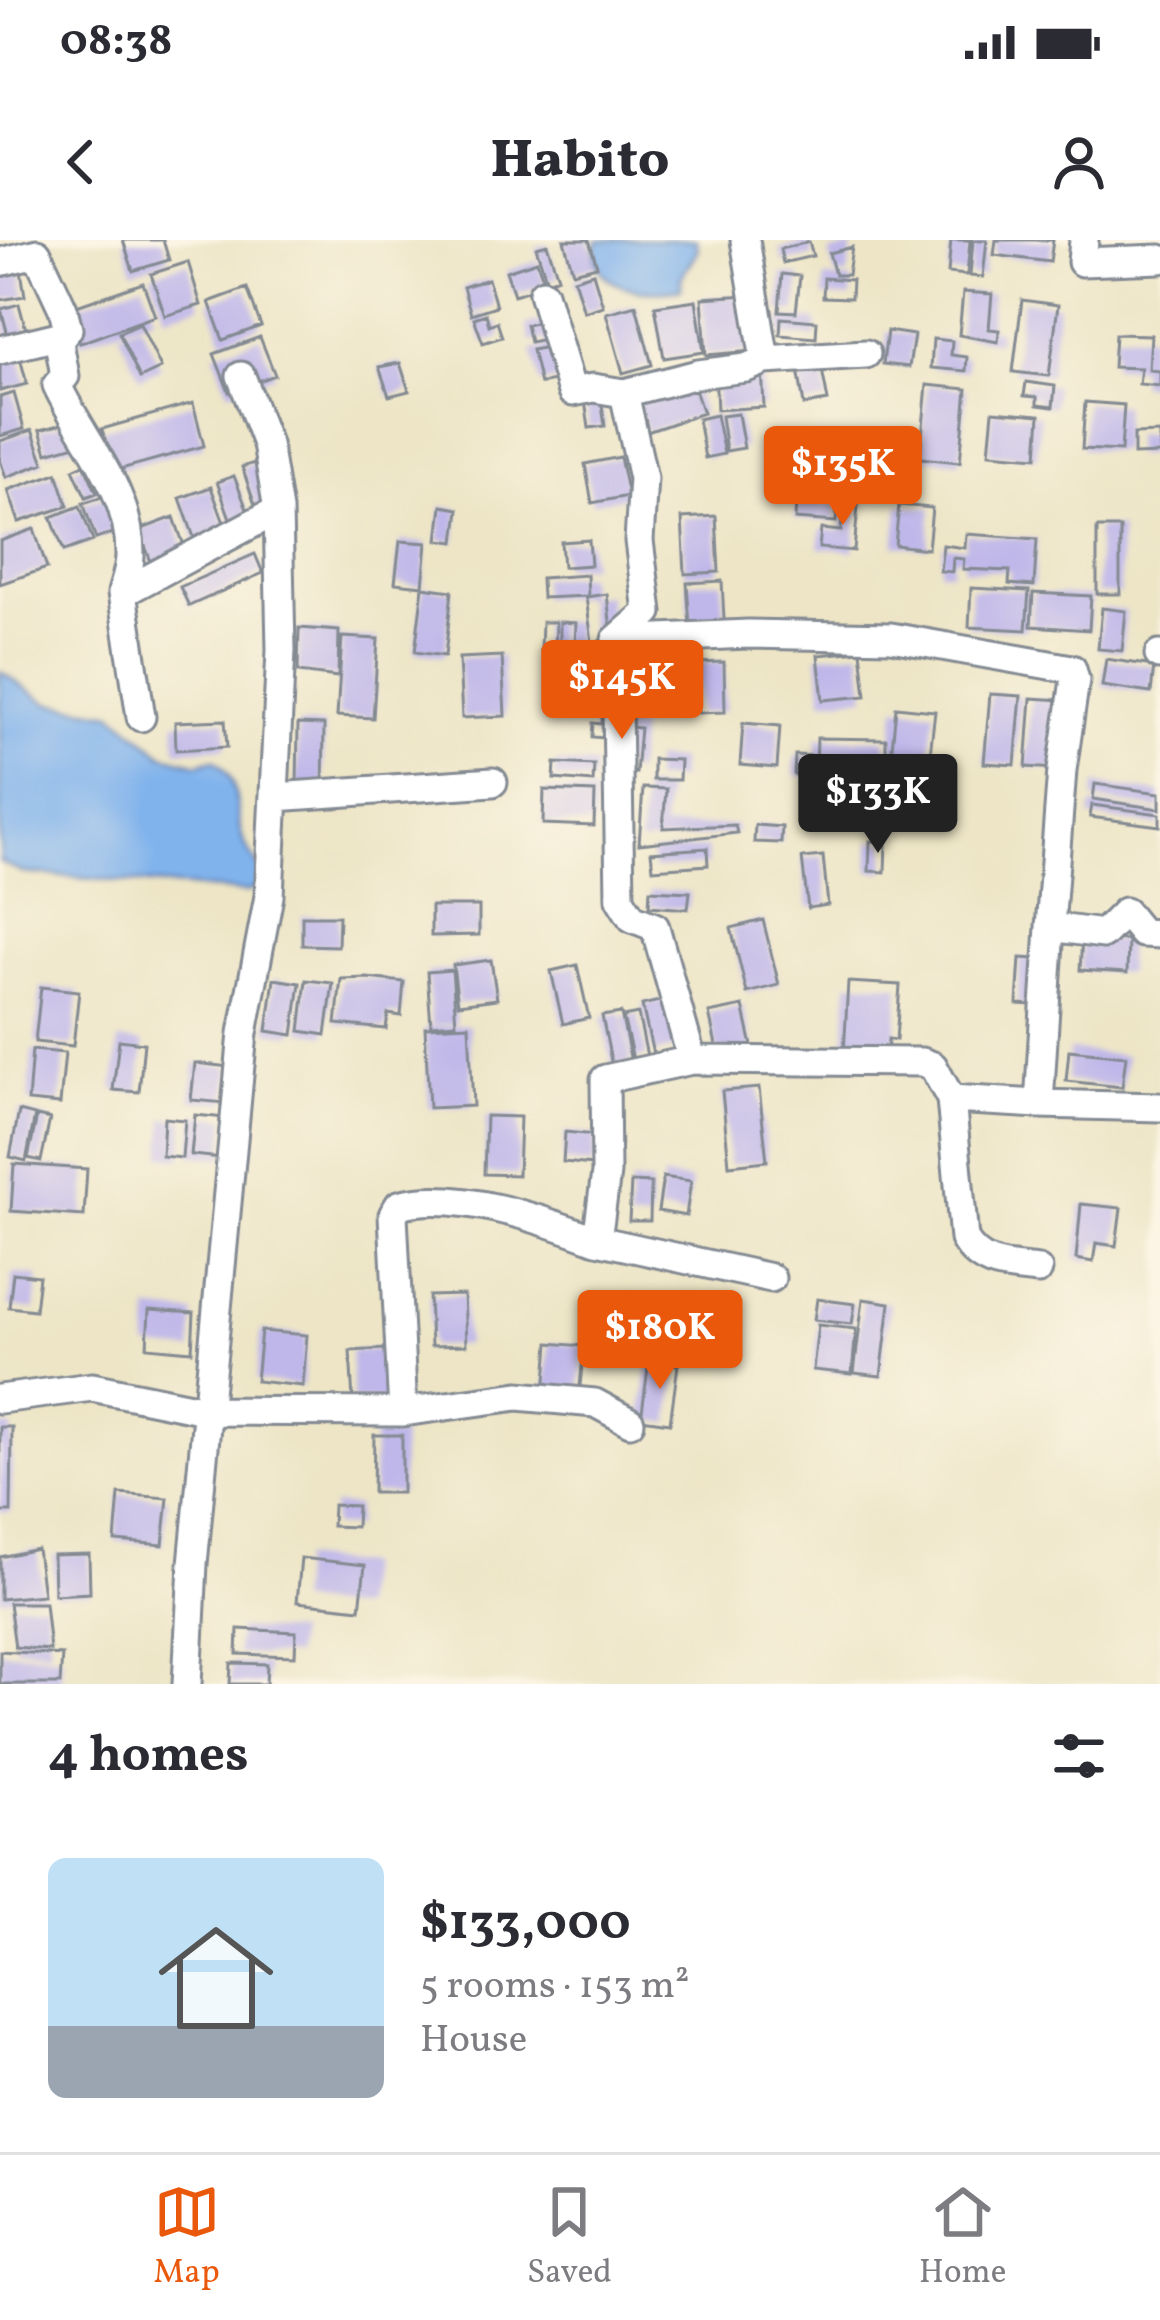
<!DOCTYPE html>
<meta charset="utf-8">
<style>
body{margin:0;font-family:Vollkorn,serif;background:#f2f2f3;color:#2b2b33;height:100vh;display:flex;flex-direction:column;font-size:45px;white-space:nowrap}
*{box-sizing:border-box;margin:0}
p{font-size:39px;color:#7c7c81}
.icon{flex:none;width:66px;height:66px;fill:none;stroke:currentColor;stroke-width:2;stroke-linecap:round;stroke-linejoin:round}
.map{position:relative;height:1444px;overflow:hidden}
.drawer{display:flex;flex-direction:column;background:#fff;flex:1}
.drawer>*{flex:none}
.price{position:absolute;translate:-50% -102px;padding:0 27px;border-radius:12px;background:#ea580c;color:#fff;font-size:39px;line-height:78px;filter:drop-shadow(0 3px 6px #0008)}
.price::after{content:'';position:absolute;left:50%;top:72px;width:36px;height:27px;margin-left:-18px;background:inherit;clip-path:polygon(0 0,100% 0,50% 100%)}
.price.selected{background:#222;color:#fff}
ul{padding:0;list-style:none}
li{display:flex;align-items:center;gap:36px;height:300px;padding:0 48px}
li+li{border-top:3px solid #e1e1e2}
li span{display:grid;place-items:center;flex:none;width:336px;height:240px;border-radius:18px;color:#555}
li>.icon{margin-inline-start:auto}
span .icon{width:144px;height:144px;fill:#fffc;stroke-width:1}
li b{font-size:51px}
h2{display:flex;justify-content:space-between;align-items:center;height:144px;padding:0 48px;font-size:51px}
.status{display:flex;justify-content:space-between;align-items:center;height:84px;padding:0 60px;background:#fff;direction:ltr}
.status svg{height:33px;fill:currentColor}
header{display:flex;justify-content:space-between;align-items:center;height:156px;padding:0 48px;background:#fff;font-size:54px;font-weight:800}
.menu{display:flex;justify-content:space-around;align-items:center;height:168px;border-top:3px solid #e1e1e2;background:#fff;font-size:33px;color:#7c7c81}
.menu a{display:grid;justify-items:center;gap:6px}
.menu .selected{color:#ea580c}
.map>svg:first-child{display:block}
</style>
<div class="status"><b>08:38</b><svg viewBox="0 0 49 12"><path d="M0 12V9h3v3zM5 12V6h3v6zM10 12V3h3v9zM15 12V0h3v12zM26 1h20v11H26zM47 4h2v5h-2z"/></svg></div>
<header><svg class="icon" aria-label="back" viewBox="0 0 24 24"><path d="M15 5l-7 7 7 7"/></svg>Habito<svg class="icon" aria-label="person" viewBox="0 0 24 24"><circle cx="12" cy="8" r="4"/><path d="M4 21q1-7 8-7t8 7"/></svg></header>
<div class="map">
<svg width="1160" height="1444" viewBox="0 0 1160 1444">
<rect width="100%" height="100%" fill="#fcf5e5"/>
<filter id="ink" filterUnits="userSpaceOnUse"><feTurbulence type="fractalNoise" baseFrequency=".00833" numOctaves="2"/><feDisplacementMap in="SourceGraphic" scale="24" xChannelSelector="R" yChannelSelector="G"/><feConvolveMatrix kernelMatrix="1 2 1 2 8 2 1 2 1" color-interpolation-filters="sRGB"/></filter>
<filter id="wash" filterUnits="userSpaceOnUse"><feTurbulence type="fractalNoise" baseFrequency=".004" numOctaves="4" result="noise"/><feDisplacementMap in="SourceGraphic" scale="48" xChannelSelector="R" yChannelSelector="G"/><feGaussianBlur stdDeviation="2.7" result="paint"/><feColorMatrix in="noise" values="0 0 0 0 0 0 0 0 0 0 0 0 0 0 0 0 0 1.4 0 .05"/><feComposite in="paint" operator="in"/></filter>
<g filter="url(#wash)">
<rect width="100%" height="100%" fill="#ede5c6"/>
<path fill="#80b2ec" stroke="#4e70a5" stroke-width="3" d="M597,0h99l2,9 -17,29v11c-35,7 -95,1 -84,-49z
M0,431l48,32 65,10 50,42 35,9 16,-5c33,24 16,62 34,91 10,17 13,14 15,36l-17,6 -223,-19 -23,-11z"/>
<g id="blocks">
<path fill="#bfb7e9" d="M123,0h40l6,20 -36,11z
M564,0h25l8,26 -24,6z
M951,0h19l-3,35 -19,-2z
M973,0h14l-4,37 -13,-1z
M996,0h57l-3,22 -56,-7z
M809,2l4,14 -30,7 -3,-14z
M547,4l11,33 -11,4 -11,-34z
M852,7l-4,28h-13l-6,-22z
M537,21l8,24 -31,10 -8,-24z
M188,22l13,43 -36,11 -14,-42z
M20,24l5,32 -25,4v-34z
M593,33l10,33 -19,6 -10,-33z
M782,34l18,2 -4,36 -17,-1z
M824,38l28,2 -1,18 -28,-1z
M488,39l8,27 -25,8 -8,-27z
M143,43l12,33 -75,27 -12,-34z
M247,48l14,38 -38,14 -14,-38z
M963,52l29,2 -3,35 10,1 -1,12 -39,-7z
M763,54l3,56 -60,5 -4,-57z
M696,60l8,52 -40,6 -9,-52z
M1022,60l36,5 -9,71 -36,-4z
M19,64l9,33 -18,6 -9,-34z
M636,65l16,60 -29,8 -17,-60z
M486,74l3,11 8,-3 5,15 -19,6 -9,-25z
M558,78l13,59 -31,7 -8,-34 15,-3 -2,-8 -15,3 -4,-17z
M781,78l36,3 -1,17 -36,-3z
M140,84l21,44 -21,10 -21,-45z
M887,91l27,4 -5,32 -26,-3z
M1115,94l36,1 -2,35 11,1v15l-21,-2 2,-16 -28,-1z
M260,97l15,38 -46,17 -15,-38z
M933,99l19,2 -1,14 16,2 -1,14 -35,-3z
M18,110l9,34 -27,7v-37z
M820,119l8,42 -24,4 -7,-42z
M400,123l9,28 -20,5 -10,-29z
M762,128l2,39 -47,3 -2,-39z
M688,130l15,43 -56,19 -14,-43z
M1026,142l29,4 -2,21 -16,-2v-8l-13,-1z
M927,145l40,4 -7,73 -40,-4z
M600,152l5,34 -16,2 -5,-34z
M14,153l10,36 -24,7v-39z
M1085,162l39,3 -3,46 -39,-2z
M193,163l11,43 -90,25 -12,-42z
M993,171l47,4 -3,42 -48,-4z
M738,174l6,34 -18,3 -5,-35z
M716,175l8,39 -19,4 -7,-39z
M73,181l6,23 -32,9 -7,-23z
M32,190l12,33 -38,14 -6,-17v-19z
M1160,193v21l-26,1v-21z
M620,217l8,39 -36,7 -7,-39z
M267,219l22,42 -32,10 -15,-44z
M84,224l13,29 -11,4 -13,-28z
M802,227h27v23h-27z
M57,233l11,33 -49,16 -11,-32z
M234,236l16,41 -18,7 -15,-42z
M211,247l16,44 -31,12 -16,-45z
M844,253l15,2 -5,56 -35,-3 2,-19 20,2z
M111,254l12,35 -27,10 -13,-36z
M796,261l41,3 -1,18 -41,-3z
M899,265l33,3 -4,41 -33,-4z
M80,266l13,35 -29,10 -13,-34z
M442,266l17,3 -4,33 -17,-2z
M716,276l3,56 -34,2 -3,-56z
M174,277l15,43 -34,12 -16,-42z
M1097,288h23v66h-23z
M34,289l13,39 -47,16v-43z
M966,294l71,5 -3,47 -25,-2 1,-13 -47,-2 1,-10 -11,-1 -1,14 -12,-1 3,-26 22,3z
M589,300l2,25 -28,2 -2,-25z
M400,301l27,2 -4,43 -28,-3z
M255,314l8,19 -74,33 -9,-19z
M587,335l1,21 -46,2 -1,-20z
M722,341l3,57 -34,2 -4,-57z
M423,347l29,4 -7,65 -30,-4z
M971,348l58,3 -3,39 -57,-3z
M1033,353l58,3 -2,34 -58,-4z
M607,354l5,45 -20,3 -6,-45z
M1102,368l24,3 -4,40 -24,-2z
M542,382h14l-1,28h-14z
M560,382l16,1 -1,24h-15z
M299,388l40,3 -1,46 -40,-5z
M342,397l36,2 -5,79 -36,-2z
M861,411l5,45 -43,4 -5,-45z
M502,416l3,60 -43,2 -3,-60z
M1106,419l48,7 -3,27 -49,-7z
M724,422l1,50 -27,1 -1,-50z
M990,454l31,2 -6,69 -31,-2z
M1031,458l31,2 -5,69 -31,-2z
M896,467l39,4 -6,52 -38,-4z
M225,480l2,27 -51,3 -1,-28z
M593,483l47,5 -4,45 -8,-1 -12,-33 -24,-2z
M743,483l37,3 -3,42 -37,-3z
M298,484l26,1 -1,64 -26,-2z
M817,498l69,1v31l-70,-2z
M795,515l18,1 -2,21 -17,-2z
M653,519l27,1 -1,20h-26z
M555,523l39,2 -1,17 -39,-3z
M1095,544l65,9v16l-67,-10z
M643,548l23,1 -3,39 72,-3 2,8 -98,11z
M544,550l51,2 -1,34 -51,-2z
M1092,565l68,9v12l-70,-9z
M755,585l27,2 -1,16 -27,-1z
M870,601l16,1 -1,30 -16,-1z
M707,608l1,17 -55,4 -2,-17z
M823,616l5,49 -20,3 -6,-50z
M650,650l40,2 -2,17 -39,-3z
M431,666h48v29l-48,1z
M302,676h37l-1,30 -36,-1z
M763,680l16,65 -32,8 -16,-65z
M1082,698l46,2 -1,33 -47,-3z
M1020,718l16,1 -3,46 -16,-1z
M491,720l6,39 -39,5 -5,-39z
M577,725l12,53 -26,6 -12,-53z
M452,730l4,53 -25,2 -4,-53z
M367,738l37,4 -3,34 -13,-2 -2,15 -50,-5 5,-45z
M274,739l26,4 -7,52 -26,-4z
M306,740l27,3 -7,52 -26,-4z
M848,742l52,3 -4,55 -8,-1 -1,17 -43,-2z
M41,747l38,4 -6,55 -38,-4z
M676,757l11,49 -34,8 -11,-49z
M743,766l11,49 -34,8 -11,-50z
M621,773l10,49 -19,4 -10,-50z
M638,774l9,42 -14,3 -10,-42z
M469,785l4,81 -44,2 -4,-81z
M119,800l25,3 -5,49 -26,-2z
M32,810l33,3 -5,51 -32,-3z
M1069,810l57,6 -4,31 -56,-6z
M195,823l35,4 -4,36 -35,-3z
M759,848l8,73 -38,4 -7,-74z
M19,871l16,4 -9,46 -16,-4z
M195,875l31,3 -3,40 -32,-3z
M37,876l13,3 -9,42 -13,-3z
M486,876l34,1 -2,58 -34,-1z
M164,878l21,2 -3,38 -20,-2z
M565,892l31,3 -3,30 -30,-3z
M14,924l73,5 -3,47 -73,-5z
M663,937l28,4 -5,35 -28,-5z
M631,942l20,1 -1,38h-21z
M1081,964l40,4 -5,38 -20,-3 -3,19 -17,-3z
M13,1033l26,3 -4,34 -26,-3z
M464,1055l2,50 -35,1 -2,-50z
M817,1059l38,5 -3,20 -38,-4z
M863,1059l27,4 -9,73 -27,-3z
M149,1070l45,3 -2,38 -45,-4z
M818,1085l38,4 -4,45 -39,-4z
M261,1091l46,4 -4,51 -47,-5z
M549,1103l35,3 -5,50 -34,-3z
M385,1109l3,51 -35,1 -3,-50z
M649,1121l29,4 -8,58 -29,-4z
M0,1187h12l-1,85h-11z
M374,1195h28v58h-29z
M119,1254l49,4 -5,47 -48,-4z
M333,1265l24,1 -1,21 -24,-1z
M37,1309l6,46 -43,4v-42z
M89,1314l1,39 -36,2 -1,-40z
M301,1318l64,7 -5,44 -63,-7z
M9,1363h36l5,47 -35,-3z
M238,1389l58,3 -1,24 -58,-2z
M0,1411l62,4 -2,29h-60z
M231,1423l36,1 -1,20h-36z"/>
</g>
</g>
<g filter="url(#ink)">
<use href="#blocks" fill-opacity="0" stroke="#848a92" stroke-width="3"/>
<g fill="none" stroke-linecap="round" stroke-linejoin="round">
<g stroke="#848a92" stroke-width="33">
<path id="minor" d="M1084,0l-2,22 78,-3
M0,22l37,-9 26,56 5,20 -8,10
M543,53l29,99 21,-4 31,5
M0,110l58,-14 7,40 -8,9c26,56 74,105 73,171 0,12 -5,26 -8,37
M765,120l101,-6
M241,136l26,68 11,66
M616,400l132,-6 143,3 181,32 3,11 -13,90 -12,157 53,7 22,-22 17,21 18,1
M1159,415h1
M141,477l-19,-124 156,-83 3,140 -12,246 -26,137 -50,531 -6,120
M275,557l218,-15
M1050,687l-11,177 121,3
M692,820l230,2 11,4 18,33 13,140c17,29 43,27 74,31
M951,859l88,5
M597,1000l174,38
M0,1159l92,-12 118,24 193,1 -10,-197 6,-10c57,-16 145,15 198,35l9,-67 -1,-94 87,-19 -37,-133 -23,-9 -12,-19 -4,-259 32,-28 -9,-71 4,-63 -19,-85 74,-19 48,-6 19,-8 -20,-120
M403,1172l115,-16 77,7 35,19"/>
</g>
<use href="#minor" stroke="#fff" stroke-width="27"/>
</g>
</g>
</svg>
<b class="price" style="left:843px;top:288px">$135K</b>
<b class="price" style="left:622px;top:502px">$145K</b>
<b class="price selected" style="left:878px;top:616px">$133K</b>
<b class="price" style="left:660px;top:1152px">$180K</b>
</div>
<section class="drawer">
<h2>4 homes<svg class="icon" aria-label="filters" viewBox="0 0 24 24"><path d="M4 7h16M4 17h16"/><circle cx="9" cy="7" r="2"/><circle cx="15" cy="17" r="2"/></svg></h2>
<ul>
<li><span style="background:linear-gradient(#bfe0f5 70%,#9aa5b1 0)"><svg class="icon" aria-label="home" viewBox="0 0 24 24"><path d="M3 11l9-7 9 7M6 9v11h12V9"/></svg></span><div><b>$133,000</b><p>5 rooms · 153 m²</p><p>House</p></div></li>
</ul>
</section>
<nav class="menu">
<a class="selected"><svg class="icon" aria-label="map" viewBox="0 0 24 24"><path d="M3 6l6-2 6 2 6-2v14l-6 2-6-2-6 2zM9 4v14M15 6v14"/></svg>Map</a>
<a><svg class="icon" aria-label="saved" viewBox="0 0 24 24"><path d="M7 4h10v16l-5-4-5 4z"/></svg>Saved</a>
<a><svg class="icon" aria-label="home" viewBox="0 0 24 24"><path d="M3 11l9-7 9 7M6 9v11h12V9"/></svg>Home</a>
</nav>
